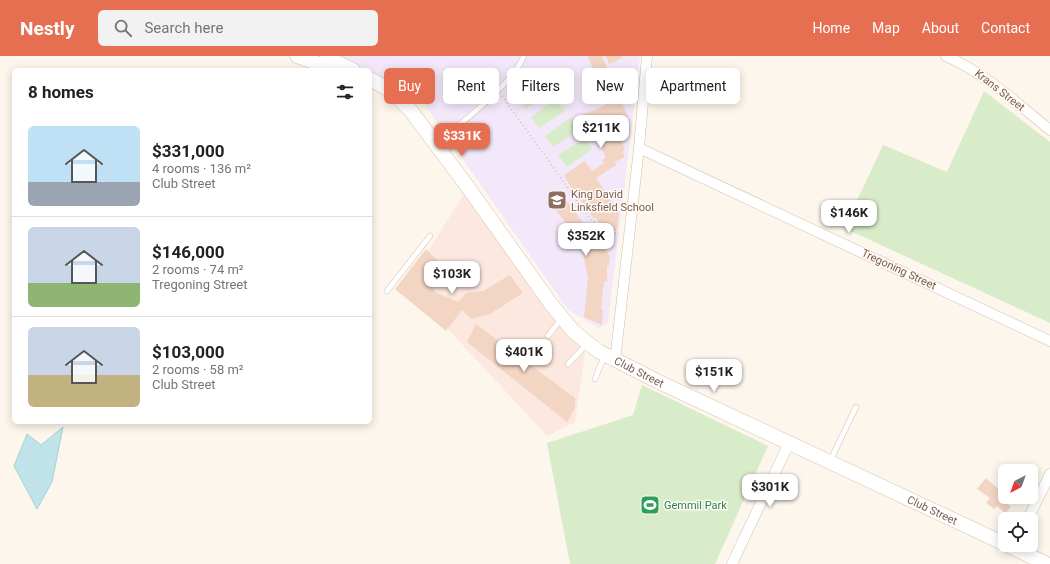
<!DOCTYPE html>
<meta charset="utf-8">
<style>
body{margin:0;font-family:Roboto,sans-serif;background:#f2f2f2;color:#202124;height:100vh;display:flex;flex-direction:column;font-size:15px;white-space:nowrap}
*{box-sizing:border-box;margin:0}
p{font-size:13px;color:#757577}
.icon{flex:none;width:22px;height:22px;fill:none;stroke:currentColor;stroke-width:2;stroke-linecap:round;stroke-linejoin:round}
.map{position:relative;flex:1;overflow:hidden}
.drawer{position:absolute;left:12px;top:12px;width:360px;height:356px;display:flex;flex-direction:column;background:#fff;border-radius:6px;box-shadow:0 2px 10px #0003}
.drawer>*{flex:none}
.top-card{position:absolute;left:384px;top:12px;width:380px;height:36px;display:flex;gap:8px}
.needle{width:26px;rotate:221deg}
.controls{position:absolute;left:998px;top:408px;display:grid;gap:8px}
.controls a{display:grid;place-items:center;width:40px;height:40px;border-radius:6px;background:#fff;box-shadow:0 2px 10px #0003;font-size:20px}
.price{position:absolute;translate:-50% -34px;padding:0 9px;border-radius:8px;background:#fff;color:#222;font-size:13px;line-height:26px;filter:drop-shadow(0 1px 2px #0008)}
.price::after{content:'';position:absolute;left:50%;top:24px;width:12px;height:9px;margin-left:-6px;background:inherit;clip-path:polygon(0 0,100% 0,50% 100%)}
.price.active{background:#e76f51;color:#fff}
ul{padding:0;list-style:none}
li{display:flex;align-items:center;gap:12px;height:100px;padding:0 16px}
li+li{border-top:1px solid #e0e0e0}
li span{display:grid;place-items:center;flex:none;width:112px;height:80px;border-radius:6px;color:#555}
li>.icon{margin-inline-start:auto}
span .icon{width:48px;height:48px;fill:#fffc;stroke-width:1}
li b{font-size:17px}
h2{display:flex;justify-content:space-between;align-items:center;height:48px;padding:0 16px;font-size:17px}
.tag{padding:0 14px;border-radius:6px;background:#fff;box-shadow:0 2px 10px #0003;font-size:14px;line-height:36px}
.tag.active{background:#e76f51;color:#fff}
header{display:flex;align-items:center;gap:24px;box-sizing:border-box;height:56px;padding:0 20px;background:#e76f51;color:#fff}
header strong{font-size:19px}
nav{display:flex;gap:22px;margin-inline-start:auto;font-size:14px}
.search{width:280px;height:36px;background:#f2f2f2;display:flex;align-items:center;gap:10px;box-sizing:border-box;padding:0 14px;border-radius:6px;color:#757577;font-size:15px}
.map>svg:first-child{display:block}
</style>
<header>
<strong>Nestly</strong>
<div class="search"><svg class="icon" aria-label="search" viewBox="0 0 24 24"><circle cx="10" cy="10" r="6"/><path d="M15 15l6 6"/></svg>Search here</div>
<nav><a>Home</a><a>Map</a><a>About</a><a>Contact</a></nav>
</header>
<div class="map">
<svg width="1050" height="508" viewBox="0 0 1050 508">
<rect width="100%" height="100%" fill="#fdf6ec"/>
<path fill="#fde8e0" d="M465,136l120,161 -10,69 -28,14 -140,-151z"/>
<path fill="#f3e8fa" d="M328,0h312l-32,266 -9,6 -31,-18 -154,-221 -44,-17v-2h-5z"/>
<path fill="#d8ecc9" d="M543,24l8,11 -25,18 -8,-12z
M984,35l66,51v181l-206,-95 39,-83 64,27z
M556,43l9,12 -26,17 -8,-11z
M570,62l9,12 -26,17 -8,-11z
M584,82l8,11 -25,18 -9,-12z
M642,329l126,61 -53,118h-145l-23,-121 86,-28z"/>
<path fill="#bfe3e8" stroke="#a5d3da" d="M63,371l-11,55 -15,27 -23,-43 13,-32 14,11z"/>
<path fill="#f3d5c3" d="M588,0h14l26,61 -6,2 2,5 -4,1 1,2 -3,1 -2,-6 -2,1 11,27 -3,2 3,5 -10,5 1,3 -20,13 17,26 -2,1 3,5 2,-1 3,5 -2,15 -2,2 -15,-7 -4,-6 -2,1 -18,-26 -1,1 -11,-19 21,-14 7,10 12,-8 -2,-3 4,-2 -13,-32 -5,2 -6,-13 24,-10z
M606,0h15l1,2 -13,6z
M559,134l33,45 1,-1 4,5 -2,2 7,9 2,-1 6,7 -1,9 -2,1v14l-1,2 -2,-1 -3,29h2l-1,15 -18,-8 4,-39 -7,-34 -34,-46z
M426,193l15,15 -12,17 6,11 23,10 8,-9 17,-2 27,-16 13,18 -33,21 -19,5 -9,-9 -16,21 -51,-42z
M476,268l99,74v10l-8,14 -100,-80z
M986,422l17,15 2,-2v6h12l-4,4 -5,-4 -2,2 4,4 -2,1 3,3 -6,6 -8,-7 -3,3 -8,-6 4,-5 -13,-9z"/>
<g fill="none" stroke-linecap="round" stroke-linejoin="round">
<g stroke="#d1beb0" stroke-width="6">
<path id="lane" d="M436,88c26,-22 75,-58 88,-88
M387,235l43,-55
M548,280l13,-17
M568,308l19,-20
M595,323l9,-23
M830,405l26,-54"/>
</g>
<g stroke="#d1beb0" stroke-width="11">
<path id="street" d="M946,0c40,18 71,47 104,74
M639,92l411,193
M615,305l24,-213 8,-92
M1028,463l22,-45
M732,508l57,-121"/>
</g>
<g stroke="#d6c0b0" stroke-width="15">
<g id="secondary">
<path d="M297,0l38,14"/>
<path d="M327,2l26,12"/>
<path id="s1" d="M370,23l21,12 20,20 56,75 84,118 22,27 25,20 63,32 344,161"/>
<path d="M1007,489l40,19"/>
</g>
</g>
<path stroke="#d9b8a5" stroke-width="1.5" stroke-dasharray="1 3" stroke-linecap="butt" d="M502,40l89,124 28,15"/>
<use href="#lane" stroke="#fff" stroke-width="5"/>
<use href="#street" stroke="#fff" stroke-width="10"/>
<use href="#secondary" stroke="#fff" stroke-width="14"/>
</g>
<defs>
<g id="school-square" transform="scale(1)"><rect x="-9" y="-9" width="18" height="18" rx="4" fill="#8d6e63" stroke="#fffaf3"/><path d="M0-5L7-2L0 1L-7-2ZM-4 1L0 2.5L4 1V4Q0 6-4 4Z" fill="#fff"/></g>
<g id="stadium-square" transform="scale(1)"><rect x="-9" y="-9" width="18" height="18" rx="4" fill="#2e9e5b" stroke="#fffaf3"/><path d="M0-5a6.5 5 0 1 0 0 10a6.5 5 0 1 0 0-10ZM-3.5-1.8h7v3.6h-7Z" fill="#fff"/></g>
</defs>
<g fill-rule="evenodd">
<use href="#school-square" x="557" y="144"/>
<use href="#stadium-square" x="650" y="449"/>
</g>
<g text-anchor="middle" stroke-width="3" stroke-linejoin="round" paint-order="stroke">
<g font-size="11" fill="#7a5c4d" stroke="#fffaf3">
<text transform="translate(1000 34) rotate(38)" y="4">Krans Street</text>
<text transform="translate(899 213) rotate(25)" y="4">Tregoning Street</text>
<text dy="4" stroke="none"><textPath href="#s1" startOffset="404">Club Street</textPath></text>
<text dy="4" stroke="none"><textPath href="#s1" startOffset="728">Club Street</textPath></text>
</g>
<g font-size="11" fill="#785e54" stroke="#fffaf3" text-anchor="start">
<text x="571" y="142">King David<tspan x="571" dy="13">Linksfield School</tspan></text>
</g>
<g font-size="11" fill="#27864d" stroke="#fffaf3" text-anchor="start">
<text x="664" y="453">Gemmil Park</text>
</g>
</g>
</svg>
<div class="controls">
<a><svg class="needle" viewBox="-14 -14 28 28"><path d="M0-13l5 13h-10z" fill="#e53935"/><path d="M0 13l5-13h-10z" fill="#757577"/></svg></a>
<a><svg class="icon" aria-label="locate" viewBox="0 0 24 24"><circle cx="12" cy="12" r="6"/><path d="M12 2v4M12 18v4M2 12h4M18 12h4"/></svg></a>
</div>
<b class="price" style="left:601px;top:93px">$211K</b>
<b class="price active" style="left:462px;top:101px">$331K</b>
<b class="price" style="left:849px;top:178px">$146K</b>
<b class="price" style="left:586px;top:201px">$352K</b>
<b class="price" style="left:452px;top:239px">$103K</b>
<b class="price" style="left:524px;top:317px">$401K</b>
<b class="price" style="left:714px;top:337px">$151K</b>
<b class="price" style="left:770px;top:452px">$301K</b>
<div class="top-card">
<a class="tag active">Buy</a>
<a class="tag">Rent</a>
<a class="tag">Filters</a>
<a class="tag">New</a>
<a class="tag">Apartment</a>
</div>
<section class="drawer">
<h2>8 homes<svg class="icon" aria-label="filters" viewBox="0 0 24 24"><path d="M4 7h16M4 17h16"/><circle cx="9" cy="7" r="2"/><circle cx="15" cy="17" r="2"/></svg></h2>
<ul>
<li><span style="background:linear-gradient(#bfe0f5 70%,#9aa5b1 0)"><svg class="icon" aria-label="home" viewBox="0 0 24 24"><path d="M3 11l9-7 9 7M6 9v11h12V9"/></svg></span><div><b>$331,000</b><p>4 rooms · 136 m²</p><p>Club Street</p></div></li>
<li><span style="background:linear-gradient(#c9d6e8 70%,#8fb573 0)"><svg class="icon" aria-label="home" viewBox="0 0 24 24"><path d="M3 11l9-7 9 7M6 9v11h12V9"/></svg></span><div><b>$146,000</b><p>2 rooms · 74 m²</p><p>Tregoning Street</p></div></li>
<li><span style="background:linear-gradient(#c9d6e8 60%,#c2b280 0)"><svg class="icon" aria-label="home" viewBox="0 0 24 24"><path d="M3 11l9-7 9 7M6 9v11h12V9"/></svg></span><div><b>$103,000</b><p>2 rooms · 58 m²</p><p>Club Street</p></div></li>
</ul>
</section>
</div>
